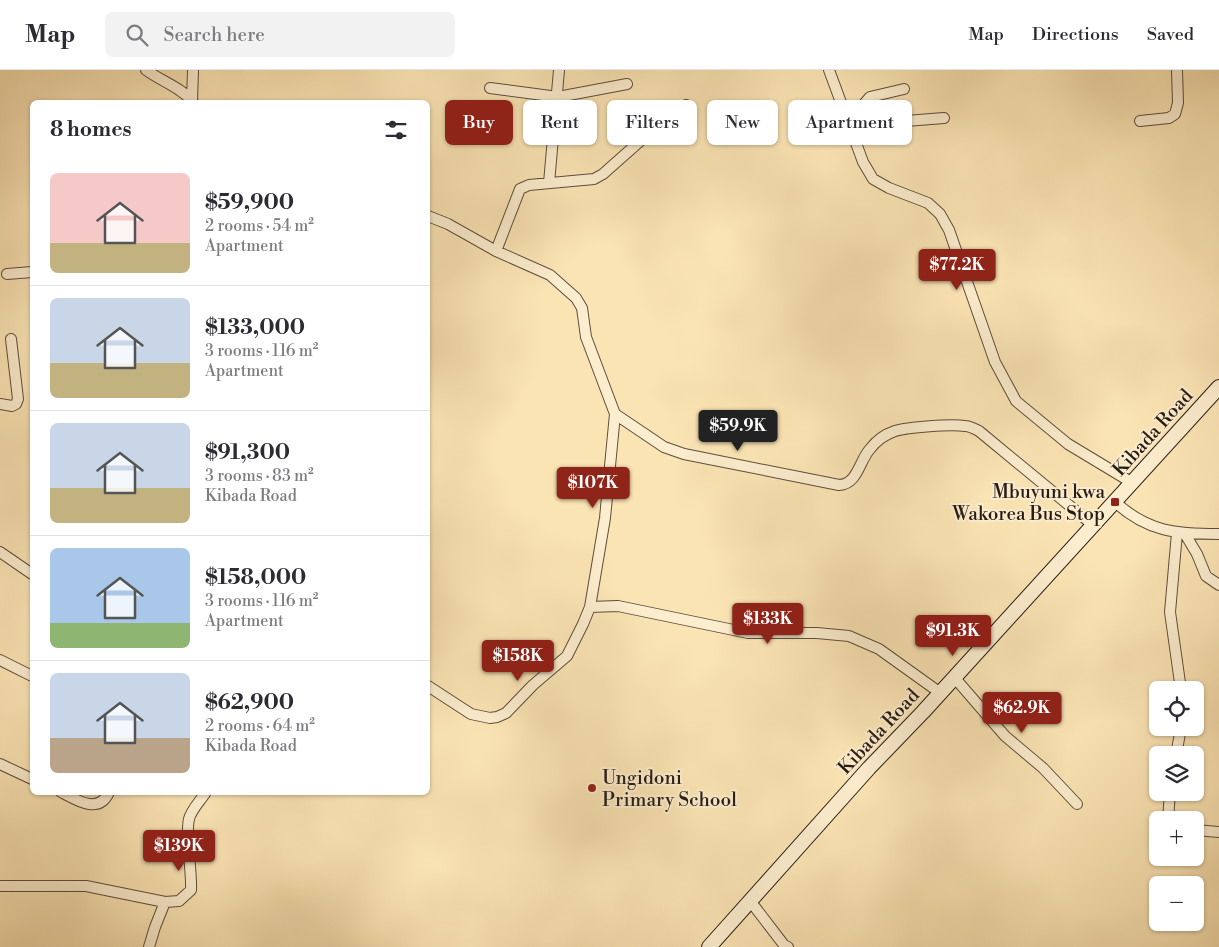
<!DOCTYPE html>
<meta charset="utf-8">
<style>
body{margin:0;font-family:"Libre Bodoni",serif;background:#f2f2f3;color:#2b2b33;height:100vh;display:flex;flex-direction:column;font-size:19px;white-space:nowrap}
*{box-sizing:border-box;margin:0}
p{font-size:16px;color:#7c7c81}
.icon{flex:none;width:28px;height:28px;fill:none;stroke:currentColor;stroke-width:2;stroke-linecap:round;stroke-linejoin:round}
.map{position:relative;flex:1;overflow:hidden}
.panel{position:absolute;left:30px;top:30px;width:400px;height:695px;display:flex;flex-direction:column;background:#fff;border-radius:8px;box-shadow:0 1px 4px #0004}
.panel>*{flex:none}
.guide{position:absolute;left:445px;top:30px;width:475px;height:45px;display:flex;gap:10px}
.controls{position:absolute;left:1149px;top:611px;display:grid;gap:10px}
.controls a{display:grid;place-items:center;width:55px;height:55px;border-radius:8px;background:#fff;box-shadow:0 1px 4px #0004;font-size:25px}
.price{position:absolute;translate:-50% -42px;padding:0 11px;border-radius:5px;background:#8f2418;color:#fff;font-size:16px;line-height:32px;filter:drop-shadow(0 1px 2px #0008)}
.price::after{content:'';position:absolute;left:50%;top:30px;width:15px;height:11px;margin-left:-8px;background:inherit;clip-path:polygon(0 0,100% 0,50% 100%)}
.price.active{background:#222;color:#fff}
ul{padding:0;list-style:none}
li{display:flex;align-items:center;gap:15px;height:125px;padding:0 20px}
li+li{border-top:1px solid #e1e1e2}
li span{display:grid;place-items:center;flex:none;width:140px;height:100px;border-radius:8px;color:#555}
li>.icon{margin-inline-start:auto}
span .icon{width:60px;height:60px;fill:#fffc;stroke-width:1}
li b{font-size:21px}
h2{display:flex;justify-content:space-between;align-items:center;height:60px;padding:0 20px;font-size:21px}
.chip{padding:0 18px;border-radius:8px;background:#fff;box-shadow:0 1px 4px #0004;font-size:18px;line-height:45px}
.chip.active{background:#8f2418;color:#fff}
header{display:flex;align-items:center;gap:30px;box-sizing:border-box;height:70px;padding:0 25px;background:#fff;border-bottom:1px solid #e1e1e2}
header strong{font-size:24px}
nav{display:flex;gap:28px;margin-inline-start:auto;font-size:18px}
.search{width:350px;height:45px;background:#f2f2f3;display:flex;align-items:center;gap:12px;box-sizing:border-box;padding:0 18px;border-radius:8px;color:#7c7c81;font-size:19px}
.map>svg:first-child{display:block}
</style>
<header>
<strong>Map</strong>
<div class="search"><svg class="icon" aria-label="search" viewBox="0 0 24 24"><circle cx="10" cy="10" r="6"/><path d="M15 15l6 6"/></svg>Search here</div>
<nav><a>Map</a><a>Directions</a><a>Saved</a></nav>
</header>
<div class="map">
<svg width="1219" height="877" viewBox="0 0 1219 877">
<rect width="100%" height="100%" fill="#fbe4b4"/>
<filter id="stains"><feTurbulence type="fractalNoise" baseFrequency=".004" numOctaves="4"/><feColorMatrix values="0 0 0 0 .2 0 0 0 0 .09 0 0 0 0 .02 0 0 0 .5 -.17"/></filter>
<radialGradient id="worn" r=".72"><stop offset=".6" stop-color="#630" stop-opacity="0"/><stop offset="1" stop-color="#630" stop-opacity=".3"/></radialGradient>
<g fill="none" stroke-linecap="round" stroke-linejoin="round">
<g stroke="#5c4e3c" stroke-width="12">
<path id="street" d="M146,0c15,11 36,18 47,32
M829,0l34,92 10,17 16,9 39,15 12,11 9,16 46,132 21,39 52,43 63,38
M490,18l68,9 69,-13
M192,31l1,-31
M858,41l35,11 51,-4
M853,44l5,-3 12,-14 34,-8
M1140,51l29,-3 6,-4 3,-11 -1,-33
M549,113l10,-113
M428,146l20,8 48,27 54,24 26,23 6,10 4,29 29,77 49,33 20,7 155,31c19,-1 20,-24 31,-36 6,-8 16,-15 25,-18 13,-4 56,-7 70,-5 5,0 10,3 14,5l114,94
M496,181l24,-62 9,-4 65,-6 9,-5 53,-47 30,-22
M7,204l25,-2
M0,334l12,2 4,-2 2,-5 -7,-60
M1115,432c33,30 61,32 104,32
M1177,463l-7,79 11,78
M1185,464l12,20 9,22 13,9
M0,482l32,22
M590,537l28,-1 130,27h69l32,3 30,13 60,43
M0,590l32,16
M954,607l51,59 38,32 34,36
M428,616l43,28 19,4 7,-1 9,-4 27,-28 34,-29 16,-32 7,-17 15,-89 10,-104
M1176,685l5,-27
M0,694l32,15
M61,722c15,8 38,23 48,0
M1168,750l2,-28
M1195,760l24,2
M0,816h86l79,16
M751,832l33,43 4,2
M149,877l6,-20 10,-25 14,-1 12,-11c1,-20 -6,-54 -2,-71 2,-9 12,-19 17,-27"/>
</g>
<g stroke="#271c14" stroke-width="16">
<path id="secondary" d="M709,877l160,-179 54,-56 296,-325"/>
</g>
<use href="#street" stroke="#fcedce" stroke-width="10"/>
<use href="#secondary" stroke="#fcedce" stroke-width="14"/>
</g>
<g fill="#8f2418" stroke="#fcedce" stroke-width="2">
<rect x="1110" y="427" width="10" height="10" rx="2.5"/>
<circle cx="592" cy="718" r="5"/>
</g>
<g text-anchor="middle" stroke-width="4" stroke-linejoin="round" paint-order="stroke">
<g font-size="19" fill="#271c14" stroke="#fcedce">
<text transform="translate(1152 362) rotate(-48)" y="7">Kibada Road</text>
<text transform="translate(878 661) rotate(-47)" y="7">Kibada Road</text>
</g>
<g font-size="19" fill="#271c14" stroke="#fcedce" text-anchor="end">
<text x="1105" y="428">Mbuyuni kwa<tspan x="1105" dy="22">Wakorea Bus Stop</tspan></text>
<text x="602" y="714" text-anchor="start">Ungidoni<tspan x="602" dy="22">Primary School</tspan></text>
</g>
</g>
<rect width="100%" height="100%" filter="url(#stains)"/>
<rect width="100%" height="100%" fill="url(#worn)"/>
</svg>
<div class="controls">
<a><svg class="icon" aria-label="locate" viewBox="0 0 24 24"><circle cx="12" cy="12" r="6"/><path d="M12 2v4M12 18v4M2 12h4M18 12h4"/></svg></a>
<a><svg class="icon" aria-label="layers" viewBox="0 0 24 24"><path d="M12 4l9 5-9 5-9-5zM3 14l9 5 9-5"/></svg></a>
<a>+</a>
<a>−</a>
</div>
<b class="price" style="left:957px;top:221px">$77.2K</b>
<b class="price active" style="left:738px;top:382px">$59.9K</b>
<b class="price" style="left:593px;top:439px">$107K</b>
<b class="price" style="left:768px;top:575px">$133K</b>
<b class="price" style="left:953px;top:587px">$91.3K</b>
<b class="price" style="left:518px;top:612px">$158K</b>
<b class="price" style="left:1022px;top:664px">$62.9K</b>
<b class="price" style="left:179px;top:802px">$139K</b>
<div class="guide">
<a class="chip active">Buy</a>
<a class="chip">Rent</a>
<a class="chip">Filters</a>
<a class="chip">New</a>
<a class="chip">Apartment</a>
</div>
<section class="panel">
<h2>8 homes<svg class="icon" aria-label="filters" viewBox="0 0 24 24"><path d="M4 7h16M4 17h16"/><circle cx="9" cy="7" r="2"/><circle cx="15" cy="17" r="2"/></svg></h2>
<ul>
<li><span style="background:linear-gradient(#f6c9c9 70%,#c2b280 0)"><svg class="icon" aria-label="home" viewBox="0 0 24 24"><path d="M3 11l9-7 9 7M6 9v11h12V9"/></svg></span><div><b>$59,900</b><p>2 rooms · 54 m²</p><p>Apartment</p></div></li>
<li><span style="background:linear-gradient(#c9d6e8 65%,#c2b280 0)"><svg class="icon" aria-label="home" viewBox="0 0 24 24"><path d="M3 11l9-7 9 7M6 9v11h12V9"/></svg></span><div><b>$133,000</b><p>3 rooms · 116 m²</p><p>Apartment</p></div></li>
<li><span style="background:linear-gradient(#c9d6e8 65%,#c2b280 0)"><svg class="icon" aria-label="home" viewBox="0 0 24 24"><path d="M3 11l9-7 9 7M6 9v11h12V9"/></svg></span><div><b>$91,300</b><p>3 rooms · 83 m²</p><p>Kibada Road</p></div></li>
<li><span style="background:linear-gradient(#a9c7e8 75%,#8fb573 0)"><svg class="icon" aria-label="home" viewBox="0 0 24 24"><path d="M3 11l9-7 9 7M6 9v11h12V9"/></svg></span><div><b>$158,000</b><p>3 rooms · 116 m²</p><p>Apartment</p></div></li>
<li><span style="background:linear-gradient(#c9d6e8 65%,#b9a48a 0)"><svg class="icon" aria-label="home" viewBox="0 0 24 24"><path d="M3 11l9-7 9 7M6 9v11h12V9"/></svg></span><div><b>$62,900</b><p>2 rooms · 64 m²</p><p>Kibada Road</p></div></li>
</ul>
</section>
</div>
